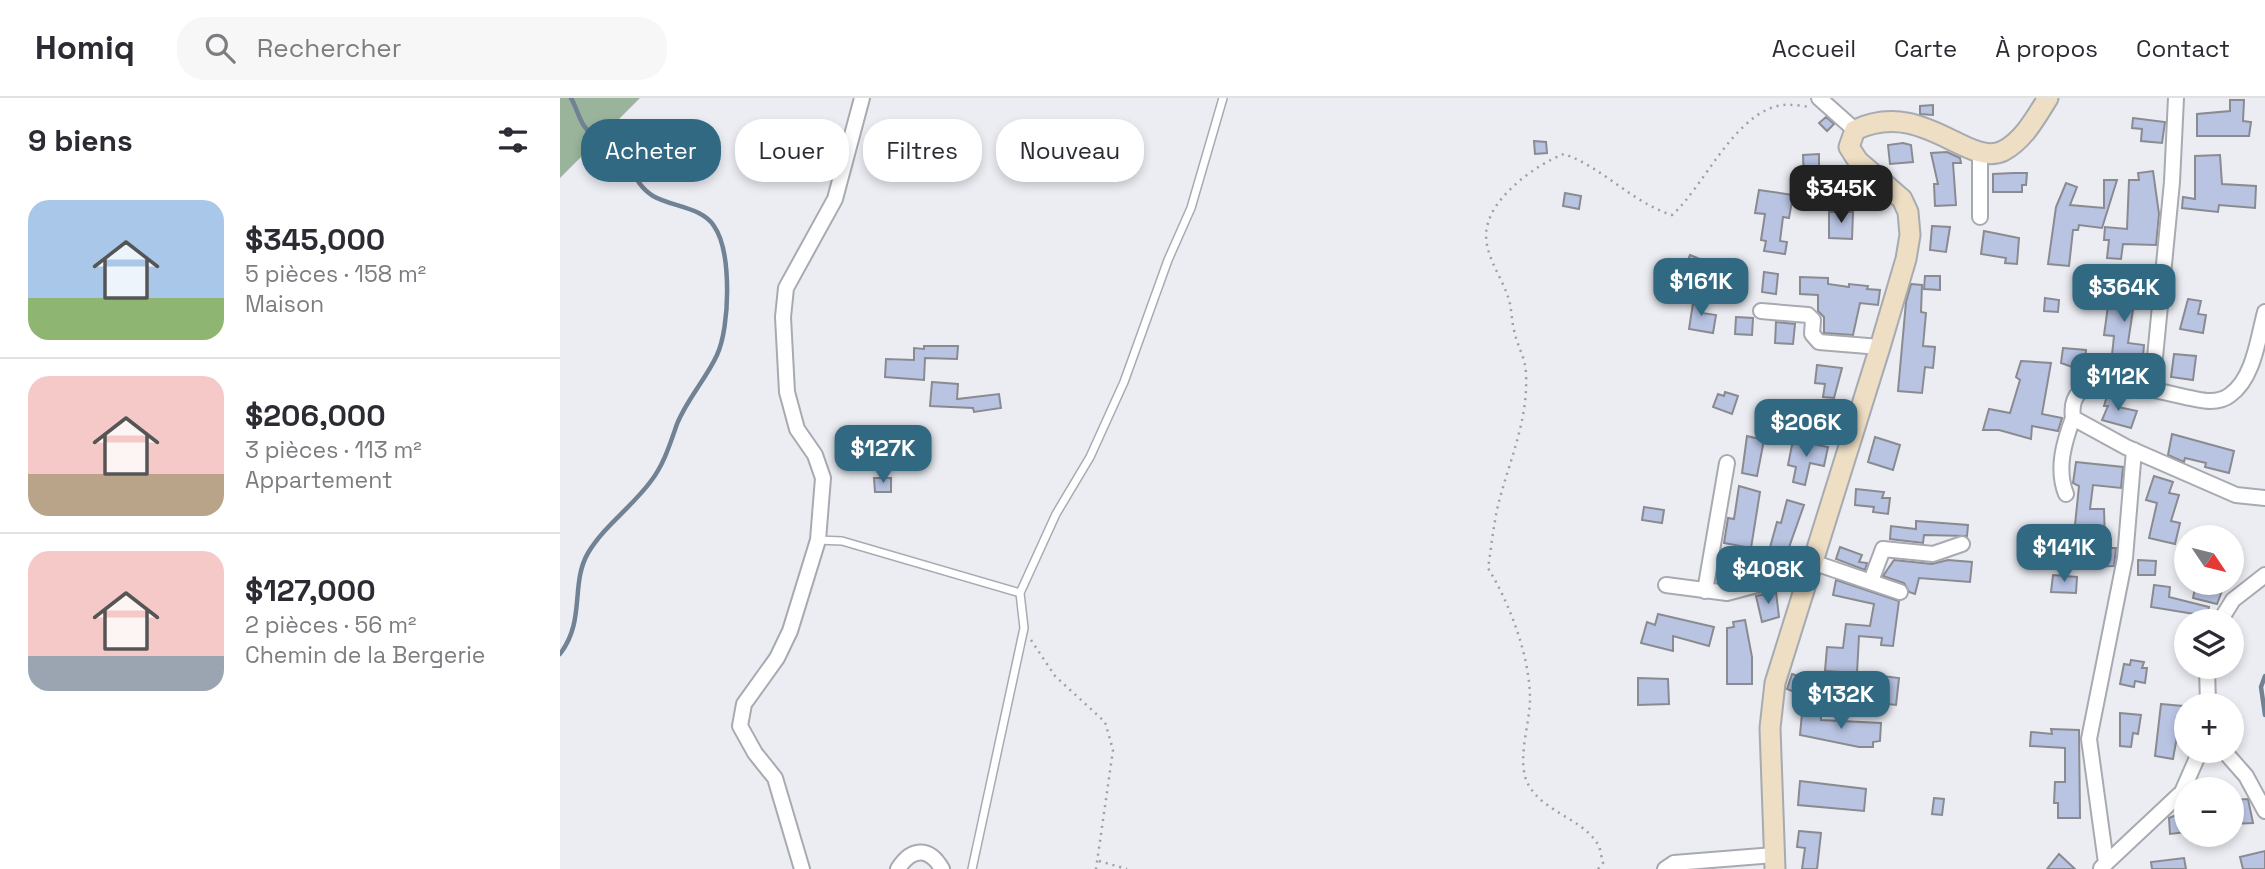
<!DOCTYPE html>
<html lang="fr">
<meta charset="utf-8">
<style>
body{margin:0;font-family:"Space Grotesk",sans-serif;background:#f7f7f7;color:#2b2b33;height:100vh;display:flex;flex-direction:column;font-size:26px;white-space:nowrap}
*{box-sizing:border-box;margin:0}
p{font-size:23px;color:#7c7c81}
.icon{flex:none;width:38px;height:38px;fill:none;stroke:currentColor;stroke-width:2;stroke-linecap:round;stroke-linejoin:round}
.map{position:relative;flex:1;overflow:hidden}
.drawer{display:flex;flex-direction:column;background:#fff;width:560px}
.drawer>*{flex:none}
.top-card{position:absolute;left:21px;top:21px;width:665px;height:63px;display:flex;gap:14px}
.needle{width:46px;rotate:125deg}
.fabs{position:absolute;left:1614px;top:427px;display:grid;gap:14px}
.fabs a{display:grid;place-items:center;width:70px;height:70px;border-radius:50%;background:#fff;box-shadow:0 4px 10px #0003;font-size:35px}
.price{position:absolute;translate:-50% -60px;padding:0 16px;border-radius:14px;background:#316983;color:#fff;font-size:23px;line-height:46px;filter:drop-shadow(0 2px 4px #0008)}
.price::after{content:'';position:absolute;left:50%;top:42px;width:21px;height:16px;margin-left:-10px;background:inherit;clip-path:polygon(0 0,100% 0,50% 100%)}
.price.selected{background:#222;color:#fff}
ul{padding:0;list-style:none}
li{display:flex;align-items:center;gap:21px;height:175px;padding:0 28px}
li+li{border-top:2px solid #e1e1e2}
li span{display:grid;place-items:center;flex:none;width:196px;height:140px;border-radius:21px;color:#555}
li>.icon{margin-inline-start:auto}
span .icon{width:84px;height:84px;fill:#fffc;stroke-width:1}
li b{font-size:30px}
h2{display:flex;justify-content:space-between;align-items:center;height:84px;padding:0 28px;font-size:30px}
.pill{padding:0 24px;border-radius:28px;background:#fff;box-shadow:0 4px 10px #0003;font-size:24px;line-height:63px}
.pill.selected{background:#316983;color:#fff}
header{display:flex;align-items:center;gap:42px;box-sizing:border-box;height:98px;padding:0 35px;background:#fff;border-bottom:2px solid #e1e1e2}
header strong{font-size:33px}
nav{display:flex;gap:38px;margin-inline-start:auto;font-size:24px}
.search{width:490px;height:63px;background:#f7f7f7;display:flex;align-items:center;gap:18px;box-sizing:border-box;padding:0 24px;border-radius:28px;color:#7c7c81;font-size:26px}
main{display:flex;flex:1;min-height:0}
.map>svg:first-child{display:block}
</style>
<header>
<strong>Homiq</strong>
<div class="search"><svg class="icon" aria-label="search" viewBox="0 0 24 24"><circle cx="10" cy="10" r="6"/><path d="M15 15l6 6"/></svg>Rechercher</div>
<nav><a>Accueil</a><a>Carte</a><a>À propos</a><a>Contact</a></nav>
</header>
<main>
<section class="drawer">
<h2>9 biens<svg class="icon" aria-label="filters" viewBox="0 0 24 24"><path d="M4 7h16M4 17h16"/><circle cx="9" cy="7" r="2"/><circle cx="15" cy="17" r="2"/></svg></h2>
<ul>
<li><span style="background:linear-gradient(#a9c7e8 70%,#8fb573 0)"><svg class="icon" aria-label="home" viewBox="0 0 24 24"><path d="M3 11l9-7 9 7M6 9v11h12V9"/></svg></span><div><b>$345,000</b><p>5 pièces · 158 m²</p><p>Maison</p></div></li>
<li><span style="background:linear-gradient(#f6c9c9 70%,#b9a48a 0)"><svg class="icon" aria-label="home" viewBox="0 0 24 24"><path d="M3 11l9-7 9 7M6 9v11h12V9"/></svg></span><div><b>$206,000</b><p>3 pièces · 113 m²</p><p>Appartement</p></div></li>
<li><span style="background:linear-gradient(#f6c9c9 75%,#9aa5b1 0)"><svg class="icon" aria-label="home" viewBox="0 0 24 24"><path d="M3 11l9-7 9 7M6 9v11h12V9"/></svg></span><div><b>$127,000</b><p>2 pièces · 56 m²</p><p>Chemin de la Bergerie</p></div></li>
</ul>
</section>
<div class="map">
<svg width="1705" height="771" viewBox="0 0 1705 771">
<rect width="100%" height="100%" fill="#ebedf3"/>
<path fill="#9ab49b" d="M0,0h80l-80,80z"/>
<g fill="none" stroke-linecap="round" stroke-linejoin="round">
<path stroke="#718294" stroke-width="4.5" d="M0,556c26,-34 10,-70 28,-101 16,-27 44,-46 63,-72 13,-17 19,-37 26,-57 10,-25 29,-45 40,-69 13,-28 15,-103 -3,-129 -12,-19 -42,-19 -61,-30 -18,-11 -21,-30 -34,-46 -7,-9 -18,-9 -27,-16 -12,-8 -14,-24 -21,-36
M1705,578l-4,11 4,28"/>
</g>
<path fill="#b9c4e3" stroke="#898b91" stroke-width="2" d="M1670,2h14l-1,21 8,1 -2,14h-52v-22l33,-3z
M1373,7v10l-13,-1v-8z
M1266,19l8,7 -7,7 -8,-8z
M1573,20l32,4 -3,21 -21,-2 1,-12 -10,-1z
M974,43l12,1 1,11 -12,1z
M1343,45l8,2 2,17 -23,2 -2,-19z
M1387,54l13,6 1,5h-8l3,42 -21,1 -1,-22h4l-7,-31z
M1259,56v12h8l1,19 -13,1 -1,-7h-10l-1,-24z
M1660,57l2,29 34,2 -1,22 -36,-3 -1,7 -36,-4 1,-11 12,2v-43z
M1593,73l6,43 -3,31 -33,-1 -2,15 -14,-1 2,-18h-5l1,-13 22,2 2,-49h10l-1,-7z
M1454,75h13l-1,12h-4v7h-29v-18z
M1544,82h13l-15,48 -23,-3 -1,5h-5l-4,36 -21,-2 8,-57 10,-24 11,4 -7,18 34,3z
M1199,92l34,5 -4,23 -6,-1 -3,24 7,1 -2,12 -21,-3 2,-10 -5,-1 4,-26 -10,-1z
M1005,95l16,3 -2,13 -16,-3z
M1269,114h24l-1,27 -23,-1z
M1372,128l18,1 -4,25 -16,-2z
M1424,133l35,7 -2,26 -12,-1 1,-5 -25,-4z
M1130,157l10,4 -4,11 -10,-4z
M1204,174l14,2 -2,20 -14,-2z
M1558,177l20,1 -10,67 16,2 -2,22 -31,-3 3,-28 -10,-1 4,-29 7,1z
M1365,178h15v14l-16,-1z
M1240,179l28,1v6l21,3v-3l19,2 -1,3 13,1 -2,15 -18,-2 -7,32 -29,-2v-16l-6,-6v-16l-18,-1z
M1351,186l11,1 -1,27 5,1 -3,33 12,1 -2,21 -8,-1 -3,26 -24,-2 8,-89z
M1134,199l11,2 -3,14 14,2 -3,18 -24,-4z
M1485,200l14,2 -1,12 -14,-1z
M1628,201l13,2 -3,13 8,1 -3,18 -23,-4z
M1176,219l17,1 -1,17 -17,-1z
M1216,224l19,2 -2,20 -18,-1z
M364,248h34l-1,13 -32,-1 -1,22 -39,-3 1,-18 28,1v-12l10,1z
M1503,250l23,2 -1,15h-4v5l-20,-7z
M1614,256l22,2 -3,24 -22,-3z
M1461,263l30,2 -9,51 20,4 -4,13 -26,-5 -1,13 -32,-9h-16l6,-21 21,4 10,-33 -4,-3z
M1257,267l25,3 -8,30 -11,-1 2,-13 -10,-1z
M372,284l26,2 -1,15 42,-5 2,14 -27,4 -1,-4 -43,-2z
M1165,294l13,4 -6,18 -19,-7 5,-13 6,2z
M1547,298l14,1 -3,10 19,4 -6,17 -29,-8 6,-14h-4z
M1270,309l2,12 -14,2 -2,-11z
M1612,336l62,17 -5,22 -24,-6 1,-4 -21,-5 -1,4 -16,-7z
M1187,338l17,4 -7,36 -15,-3z
M1315,339l25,8 -7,25 -25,-8z
M1233,342l35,7 -4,19 -14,-3 -5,22 -12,-3 3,-15 -8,-2z
M1516,364l47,5 -2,21 -28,-3 -3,24h14l1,31 6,-1v9h5l-2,18 -28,1 -6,-42h-5l4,-39 -6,-3z
M1594,378l19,6 -4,11 10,2 -8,26 9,2 -5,21 -26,-6 8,-35 -11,-3z
M314,380h17v14h-16z
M1179,388l21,6 -9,56 -27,-5 4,-25 6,1z
M1296,391l28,3 -2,6h8l-2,16 -15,-2 1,-5 -19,-2z
M1227,402l17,5 -22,62 -16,-5 11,-40 4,1z
M1084,409l20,3 -2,13 -20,-3z
M1356,423l52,4 -1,11 -43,-1 -1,8 -33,-4 1,-13 25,3z
M1280,449l22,8 -3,7 8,1 -2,7 -29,-11z
M1334,462l38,4 16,-4 24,2 -2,20 -51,-4 -4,16 -6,-2 -5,-9 -21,-7z
M1578,462l18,1 -1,14h-17z
M1493,477l24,2 -1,16 -25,-1z
M1276,482l63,21 -6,45 -12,-1 1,-7 -23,-2 -2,37 -32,-2 2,-24 16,1 3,-24 24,2 4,-22 -41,-9z
M1636,485h29l-8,21 -24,-6z
M1594,487l16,2 -1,10 40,10 -2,9 -56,-9z
M1216,494l3,25 -17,5 -6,-26z
M1098,516l56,13 -5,19 -36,-10v15l-32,-8 6,-21 8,3z
M1185,522l7,37v27h-25v-56l7,-1 -1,-5z
M1571,562l13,2 -2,6h5l-2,15 -10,-2 -1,6 -14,-3 4,-20 6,1z
M1232,576l22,7 -6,17 -21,-9z
M1314,577l25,3 -3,27 -26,-3z
M1078,580l30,1 1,25 -31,1z
M1601,606l22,2v5l3,1v19h-8l-5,28 -18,-3z
M1242,615l19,2v5l60,3 -1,18 -7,1v5h-14l-59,-12z
M1560,615l21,2 -3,19 -5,-1 -2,14 -11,-1z
M1491,631l28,1 1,88h-22v-15h-4l1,-21h10v-34l-35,-2 1,-14 21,2z
M1240,683l66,8 -2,22 -66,-6z
M1374,700l10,1 -2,16 -10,-1z
M1688,701l5,24 -22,1v-24z
M1626,713v21l-16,2 -1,-16z
M1239,733l22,2 -4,36h-15l3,-21 -8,-1z
M1705,753v18h-22l-3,-12z
M1499,756l16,15h-28z
M1624,760l2,11h-34l-1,-7z"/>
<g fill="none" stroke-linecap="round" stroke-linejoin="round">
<g stroke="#a7aab0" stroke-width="10">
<path id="lane" d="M258,442l24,1 178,52 36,-79 34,-57 34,-75 44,-122 23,-52 32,-110
M412,771l52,-241 -4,-35"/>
</g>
<g stroke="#a7aab0" stroke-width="18">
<path id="street" d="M1259,0l36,32
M1420,55v64
M1201,213l47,4 5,5 -1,14 7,8 61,5
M1705,214c-7,26 -11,66 -35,83 -5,4 -13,6 -20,6 -28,1 -146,-49 -137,17l53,29 110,48 29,3
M1592,290l20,-206 4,-84
M1506,396c-10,-25 -2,-52 7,-76
M1255,465l85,29
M1311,483l12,-32 50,5 29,-10
M1106,487l61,8 86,-23
M1145,493l22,-128
M1660,523l13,-21 32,-25
M1647,569l1,38
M1664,653l22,25 19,35
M1546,765l-17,-124 36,-181 9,-108
M1541,770l81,-76 18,-41
M242,771l-27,-91 -20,-25 -15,-27 4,-22 33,-46 13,-27 28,-91 5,-62 -8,-23 -18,-26 -10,-37 -4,-75 3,-29 49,-89 27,-101
M338,771c13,-21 31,-23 44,0
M1105,771l9,-6 100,-8"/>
</g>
<g stroke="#a7aab0" stroke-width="23">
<path id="secondary" d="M1215,771l-5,-141 5,-45 105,-336 26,-88 4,-24 -2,-23 -6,-13 -44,-38 -9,-14 6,-17c68,-32 112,38 148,21 21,-11 33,-34 45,-53"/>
</g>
<path stroke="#9d9fa4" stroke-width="2.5" stroke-dasharray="2 5" stroke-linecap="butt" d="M471,542l24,36 50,46 8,28 -17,119
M539,763l28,8
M1038,771l5,-6c-2,-6 -2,-15 -6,-20 -16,-25 -54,-31 -69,-59 -12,-23 2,-60 2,-85 0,-42 -20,-95 -42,-131 4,-25 6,-50 13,-74 11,-39 27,-77 25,-119 0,-17 -9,-29 -12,-45 -3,-12 -2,-24 -7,-36 -8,-22 -27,-46 -19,-71 8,-29 49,-59 76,-69 40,14 67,48 108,61 32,-28 63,-104 111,-110 8,-1 19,1 27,2"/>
<use href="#lane" stroke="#fff" stroke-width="7"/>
<use href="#street" stroke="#fff" stroke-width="14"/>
<use href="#secondary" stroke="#eedec4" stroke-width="19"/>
</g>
</svg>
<div class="fabs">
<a><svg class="needle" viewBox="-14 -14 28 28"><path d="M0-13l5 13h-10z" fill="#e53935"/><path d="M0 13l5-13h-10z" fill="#7c7c81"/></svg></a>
<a><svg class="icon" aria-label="layers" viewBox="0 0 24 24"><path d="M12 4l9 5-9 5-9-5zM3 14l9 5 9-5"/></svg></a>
<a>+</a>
<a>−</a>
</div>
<b class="price selected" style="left:1281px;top:127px">$345K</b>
<b class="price" style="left:1141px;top:220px">$161K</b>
<b class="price" style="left:1564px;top:226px">$364K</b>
<b class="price" style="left:1558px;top:315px">$112K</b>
<b class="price" style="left:1246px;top:361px">$206K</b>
<b class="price" style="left:323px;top:387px">$127K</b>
<b class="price" style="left:1504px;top:486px">$141K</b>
<b class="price" style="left:1208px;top:508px">$408K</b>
<b class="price" style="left:1281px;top:633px">$132K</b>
<div class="top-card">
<a class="pill selected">Acheter</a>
<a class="pill">Louer</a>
<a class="pill">Filtres</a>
<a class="pill">Nouveau</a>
</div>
</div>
</main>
